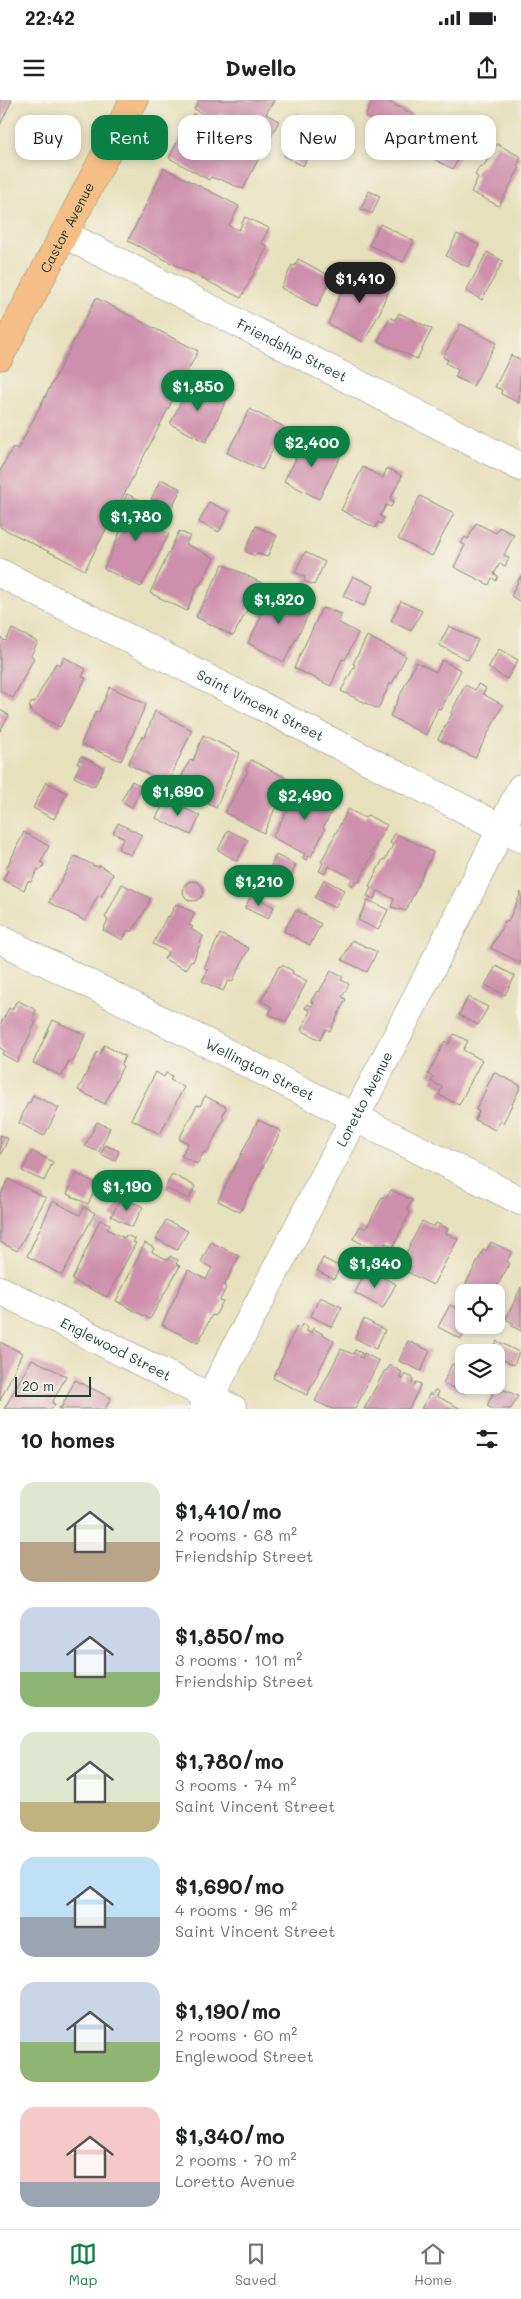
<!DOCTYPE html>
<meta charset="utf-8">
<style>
body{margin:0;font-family:Mali,sans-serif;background:#f6f6f6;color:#202124;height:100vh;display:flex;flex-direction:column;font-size:19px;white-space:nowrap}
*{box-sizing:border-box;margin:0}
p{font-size:16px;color:#757577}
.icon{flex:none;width:28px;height:28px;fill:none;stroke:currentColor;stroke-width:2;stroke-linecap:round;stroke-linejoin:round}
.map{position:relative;height:1309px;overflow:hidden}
.drawer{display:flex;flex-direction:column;background:#fff;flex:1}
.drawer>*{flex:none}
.hud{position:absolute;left:15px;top:15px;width:491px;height:45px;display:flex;gap:10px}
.tools{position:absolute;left:455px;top:1184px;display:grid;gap:10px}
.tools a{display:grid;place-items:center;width:50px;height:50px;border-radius:10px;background:#fff;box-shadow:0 2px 8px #0003;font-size:25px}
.scale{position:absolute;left:15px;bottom:12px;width:76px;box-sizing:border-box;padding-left:5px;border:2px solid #1f3d34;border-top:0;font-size:14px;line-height:18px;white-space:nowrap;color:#1f3d34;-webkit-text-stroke:4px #f7f3e8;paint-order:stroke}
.price{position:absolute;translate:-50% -42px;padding:0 11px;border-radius:18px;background:#0b8043;color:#fff;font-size:16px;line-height:32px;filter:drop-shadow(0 1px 2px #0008)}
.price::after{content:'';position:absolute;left:50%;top:30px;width:15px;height:11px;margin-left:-8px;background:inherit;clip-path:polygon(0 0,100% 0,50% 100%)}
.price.selected{background:#222;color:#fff}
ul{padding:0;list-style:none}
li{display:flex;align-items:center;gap:15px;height:125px;padding:0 20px}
li span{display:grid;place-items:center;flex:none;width:140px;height:100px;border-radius:15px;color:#555}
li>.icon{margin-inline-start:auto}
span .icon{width:60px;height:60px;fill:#fffc;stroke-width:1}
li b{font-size:21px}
h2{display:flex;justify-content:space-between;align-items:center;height:60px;padding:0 20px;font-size:21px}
.tag{padding:0 18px;border-radius:15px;background:#fff;box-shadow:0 2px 8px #0003;font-size:18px;line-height:45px}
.tag.selected{background:#0b8043;color:#fff}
.status{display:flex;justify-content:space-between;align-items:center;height:35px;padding:0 25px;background:#fff;direction:ltr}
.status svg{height:14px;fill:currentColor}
header{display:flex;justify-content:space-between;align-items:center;height:65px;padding:0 20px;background:#fff;font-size:22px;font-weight:800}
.tabs{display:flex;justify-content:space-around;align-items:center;height:70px;border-top:1px solid #e0e0e0;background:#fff;font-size:14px;color:#757577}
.tabs a{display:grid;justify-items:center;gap:2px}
.tabs .selected{color:#0b8043}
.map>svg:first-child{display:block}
</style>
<div class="status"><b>22:42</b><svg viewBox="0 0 49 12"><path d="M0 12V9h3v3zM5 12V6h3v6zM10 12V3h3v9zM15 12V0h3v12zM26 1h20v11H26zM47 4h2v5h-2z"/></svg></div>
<header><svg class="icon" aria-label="menu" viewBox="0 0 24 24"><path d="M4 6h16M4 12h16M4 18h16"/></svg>Dwello<svg class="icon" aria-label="share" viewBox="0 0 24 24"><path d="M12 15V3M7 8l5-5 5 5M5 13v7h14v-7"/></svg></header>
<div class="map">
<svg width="521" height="1309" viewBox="0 0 521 1309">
<rect width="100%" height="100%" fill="#f7f3e8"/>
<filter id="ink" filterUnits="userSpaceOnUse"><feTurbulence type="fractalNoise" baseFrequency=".02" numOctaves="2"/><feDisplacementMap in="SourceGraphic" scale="10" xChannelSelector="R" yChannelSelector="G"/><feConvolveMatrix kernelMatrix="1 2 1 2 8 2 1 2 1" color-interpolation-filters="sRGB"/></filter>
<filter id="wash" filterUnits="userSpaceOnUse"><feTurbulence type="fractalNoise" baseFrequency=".0096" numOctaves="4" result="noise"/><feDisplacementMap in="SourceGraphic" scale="20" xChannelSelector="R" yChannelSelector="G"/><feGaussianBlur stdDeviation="1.12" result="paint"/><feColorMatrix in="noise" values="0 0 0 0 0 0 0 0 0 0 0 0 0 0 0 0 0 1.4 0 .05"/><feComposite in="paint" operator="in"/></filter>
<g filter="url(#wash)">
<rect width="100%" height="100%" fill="#e7e0bd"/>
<g id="blocks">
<path fill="#ce8fac" d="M0,0h12l-12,25z
M199,0h75l-8,14 13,7 -9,18 -50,-26 -4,8 -22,-12z
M373,0h17l-1,2 24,12 -13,28 -27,-13 3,-6 -11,-6z
M193,14l21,11 -2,2 49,27 -18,35 -24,-10 -1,1 -7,-3 -2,3 -40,-22 12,-23 10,5 2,-3 -9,-5z
M298,14l23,13 -7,12 -23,-13z
M428,19l24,12 -1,3 16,7 -14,28 -27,-14 3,-6 -12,-6z
M290,44l19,10 -6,12 -19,-10z
M497,44l24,13 -4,9 3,1 -21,39 -28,-14 7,-15 -3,-2 5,-9 3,1z
M164,68l75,38 -10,20 10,4 6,-13 24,11 -8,15 7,3 -27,52 -113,-57z
M369,91l11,5 -8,18 -11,-5z
M380,124l34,17 -11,21 -34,-17z
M457,134l22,11 -11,22 -22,-11z
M487,152l16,9 -21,39 -16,-9z
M298,159l34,18 -15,30 -36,-19 11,-23 3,1z
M360,167l29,15 -1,4 3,1 -9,18v3l-18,34 -36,-18 15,-36 3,-1 9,-17 3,1z
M96,198l102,53 -113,219 -85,-43v-56l13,-24 5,2z
M399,213l33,16 -15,30 -39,-18 12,-24 5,3z
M461,224l35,19 -23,43 -18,-9 3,-7 -12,-7 2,-3 -5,-3z
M511,255l10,5 -2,43 -18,-9 1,-4 -7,-3z
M192,282l35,17 -21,43 -36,-18 12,-24 -2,-1 4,-8 3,2z
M250,309l34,18 -22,43 -35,-17z
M306,338l35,17 -22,44 -35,-18 12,-22 -3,-2z
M363,367l20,11 4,-10 15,8 -12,23 4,2 -3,6 -5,-2 -6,11 4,2 -3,6 -3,-2 -3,6 -34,-18z
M161,379l20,10 -10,20 -20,-10z
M127,394l31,15 -8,15 19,10 -28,53 -37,-18 17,-39 -5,-3 9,-16 -5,-3z
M420,396l34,17 -22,43 -34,-17z
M209,402l20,10 -10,20 -20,-10z
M476,423l20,10 3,-6 15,8 -10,20 5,3 -4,8 -5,-3 -6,11 4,2 -2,5 -4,-3 -3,7 -35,-18 11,-22 -4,-2 4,-6 3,2z
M256,426l21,10 -10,21 -10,-4 -2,3 -10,-5z
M179,431l11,5 -4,8 28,14 -14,27 -2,-1 -11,27 -37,-18z
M305,452l20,10 -11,23 -10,-4 1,-4 -10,-5z
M223,464l39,19 -29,53 -37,-19z
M521,475v27l-10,-6z
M353,476l21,10 -10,20 -21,-10z
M273,489l39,19 -28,54 -36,-19 13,-26 -2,-1z
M401,501l21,10 -11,20 -20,-10z
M322,508l20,6 -4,8 20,11 -13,27 -3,-1 -11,27 -37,-18z
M449,526l29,14 -10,20 -29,-15z
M12,529l26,13 -7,13 3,3 -21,40 -13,-7v-53l6,3z
M367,536l39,20 -14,28 -2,-1 -12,26 -37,-18 14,-26 -2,-1z
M499,549l19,11 -11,19 -19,-11z
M64,557l22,12 -4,8 4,1 -26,49 -30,-16 1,-3 -2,-1 3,-5 2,1 22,-40 4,2z
M442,560l19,10 -20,39 -3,-1 -12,27 -36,-19 26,-54 20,10z
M478,584l8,4 -3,6 20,11 -28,53 -37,-19 14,-25 -1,-1 14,-28 10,5z
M110,587l36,17 -25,57 -40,-17 15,-33 3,1z
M0,610l9,5 -9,16z
M155,611l37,19 -26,57 -5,-3 1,-3 -34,-17 14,-28 3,1z
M203,635l37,18 -24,55 -28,-15 -3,5 -9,-5 2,-4 -2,-1 14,-28 3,1z
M81,656l23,12 -10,19 -20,-10 6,-13 -3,-1z
M251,660l37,19 -24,54 -39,-20 23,-42 -2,-1z
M132,681l10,6 -10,20 -11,-6z
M46,682l21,11 -13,26 -21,-11z
M298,684l38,19 -13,25 2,1 -14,28 -2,-1 -2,4 -5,-2 3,-4 -33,-17 24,-41 -3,-2z
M166,699l34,17 -9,19 -35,-17z
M348,709l17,9 2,-3 20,10 -16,28 2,1 -14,28 -2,-2 -3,6 -5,-2 3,-6 -23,-12 -4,8 -6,-3 4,-8 -2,-1z
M118,723l24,12 -11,20 -13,-6 6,-11 -11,-5z
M228,730l20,10 -11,21 -19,-11z
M24,732l25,14 -8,16 3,2 -3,6 -3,-1 -7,13 -3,-1 -4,9 -21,-10 5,-10 -2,-1z
M395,733l38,19 -27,59 -15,-4 3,-8 -16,-8 -4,8 -7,-3 4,-8 -2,-2 14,-27 2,1 8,-15 -3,-2z
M276,755l20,10 -9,19 -20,-10z
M75,756l20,10 4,1 1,-2 13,9 -12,23 -3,-2 -13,26 -36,-19z
M324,779l20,11 -9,18 -20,-10z
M183 791a10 10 0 1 1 20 0a10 10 0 1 1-20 0Z
M122,784l28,14 -2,7 -16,27 -4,-2 -5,10 -20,-10 5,-10 -3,-2z
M521,792v71l-30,-15 14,-27 3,1z
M251,795l23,12 -6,12 -23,-11z
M368,800l20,10 -10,20 -20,-10z
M176,804l19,9 -6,12 4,2 -2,2 12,7 -10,26 -3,-1 -4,9 -22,-11 4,-7 -15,-8 14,-28 2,1z
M296,810l25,14 -11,21 -26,-14z
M220,834l29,14 -17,34 -4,-1 -5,10 -21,-10 6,-11 -4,-2z
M352,840l25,12 -10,20 -25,-12z
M282,865l11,6 -1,2 15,8 -21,41 -17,-8 3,-7 -11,-6 18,-35 1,1z
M496,866l19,10 -10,19 -20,-10z
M331,871l12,6 -2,3 8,4 -7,13 4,2 -16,32 -4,-2 -6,11 -19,-10 9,-19 -5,-3 2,-4 5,2 2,-3 -3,-2 6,-10 2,1z
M468,897l20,10 -10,18 -19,-10z
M19,901l17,9 -3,10 3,2 -19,40 -15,-8 3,-3 -5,-3v-23l9,-17 3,2 4,-8z
M53,920l32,15 -12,27 -4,-1 -7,15 -29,-13z
M454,934l14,7 -5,9 19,10 -23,45 -20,-10 3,-8 -11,-6 2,-4 -5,-3 17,-33 4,3z
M104,945l21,11 -4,9 2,1 -18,38 -27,-14 19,-38 3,2z
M156,972l8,5 2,-4 6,3 -2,4 14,7 -24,47 -29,-15z
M494,972l27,14 -18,37 -3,-2 -5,9 -20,-10 4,-9 -3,-1z
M33,995l26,13 -15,28 -25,-13 9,-21 2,1z
M205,996l21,11 -4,10 2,1 -17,35 -3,-1 -7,12 -16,-8 7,-13 -9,-4 18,-34 3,1z
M258,1020l23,11 -41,81 -22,-11z
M97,1022l13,6 -11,24 -14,-6z
M0,1035l8,4 -8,17z
M105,1045l14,6 -4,10 -14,-7z
M32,1051l21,11 -9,19 -22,-10z
M77,1074l21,10 -10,20 -21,-10z
M172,1074l23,12 -6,13 -24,-11z
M8,1079l38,19 -29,53 -17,-9v-45z
M391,1090l21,10 -5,10 3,2 -17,35 -7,-4 -5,10 -28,-14 7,-13 6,3 16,-32 4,2z
M122,1097l21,10 -11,20 -21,-11z
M53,1101l27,14 4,-8 11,6 -33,62 -35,-19z
M100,1120l10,4 -3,5 17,9 2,-3 9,4 -2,3 3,1 -29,54 -35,-17z
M166,1120l22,11 -11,19 -21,-11z
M422,1121l12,6 2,-4 12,6 -2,4 12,6 -25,46 -32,-16 6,-13 -2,-1z
M211,1142l28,14 -15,30 2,2 -6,12 3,1 -8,15 -3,-1 -14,28 -36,-18 26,-55 18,9 6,-11 -11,-6z
M491,1142l21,10 -5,9 3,2 -16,29h-27l2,-3 -5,-2 20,-38 2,2z
M145,1143l9,5 -2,4 16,8 2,-4 8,4 -2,4 4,2 -30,53 -34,-18z
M323,1158l17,9 -6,12 -17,-8z
M366,1171l5,3 1,-2 24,12 -13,24 -28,-15z
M521,1187v44l-9,-5 1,-3 -7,-4z
M320,1197l22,10 -10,20 -21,-11z
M450,1205l14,7v13h4l-7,14 -23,-12z
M364,1219l21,11 -9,19 -21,-11z
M302,1224l6,3 -2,4 5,2 2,-5 21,13 -27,54 -34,-17 24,-52 3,2z
M408,1241l22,10 -9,20 -22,-10z
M497,1241l22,11 -5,13 -18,-9v-4h-5z
M0,1242l22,11 -22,48z
M341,1249l12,5 2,-4 7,3 -3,4 3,1 2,-5 15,8 -24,48h-23l-17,-8z
M32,1259l34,17 -14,27 3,1 -3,5h-48z
M452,1264l12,5v16h4l-4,8 -21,-10z
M390,1265l12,7 -3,5 4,2 2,-5 8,4 -1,6 3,1 1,-3 5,2 -12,25h-45l21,-39 2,1z
M75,1280l36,18 -6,11h-46l1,-2 1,1z
M496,1286l22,10 -7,13h-18l-6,-3z
M435,1290l4,2 -2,4 24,13h-40l9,-16 2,2z"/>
</g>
</g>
<g filter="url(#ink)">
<use href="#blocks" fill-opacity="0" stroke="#838e78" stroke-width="1"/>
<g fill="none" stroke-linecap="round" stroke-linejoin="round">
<g stroke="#838e78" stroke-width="29">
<g id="minor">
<path id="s1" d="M64,134l457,233"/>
<path id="s2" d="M0,473l521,265"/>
<path id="s3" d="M0,839l521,262"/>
<path id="s4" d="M0,1190l233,119"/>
<path id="s5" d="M204,1309c106,-207 216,-412 317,-621"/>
</g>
</g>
<g stroke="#838e78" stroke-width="29">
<g id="major">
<path id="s6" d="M0,256l134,-256"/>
</g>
</g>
<use href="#minor" stroke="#fff" stroke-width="28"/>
<use href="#major" stroke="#f5be86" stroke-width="28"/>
</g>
</g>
<g text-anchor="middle" stroke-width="4.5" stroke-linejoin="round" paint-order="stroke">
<g font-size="14" fill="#1f3d34" stroke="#f7f3e8">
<text dy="5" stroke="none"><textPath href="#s6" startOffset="145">Castor Avenue</textPath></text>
<text dy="5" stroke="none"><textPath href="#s1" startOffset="256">Friendship Street</textPath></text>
<text dy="5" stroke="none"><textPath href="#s2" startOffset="292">Saint Vincent Street</textPath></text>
<text dy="5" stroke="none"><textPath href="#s3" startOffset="291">Wellington Street</textPath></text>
<text dy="5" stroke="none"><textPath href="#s5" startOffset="349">Loretto Avenue</textPath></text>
<text dy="5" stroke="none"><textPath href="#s4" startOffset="130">Englewood Street</textPath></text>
</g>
</g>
</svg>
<div class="tools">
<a><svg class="icon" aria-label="locate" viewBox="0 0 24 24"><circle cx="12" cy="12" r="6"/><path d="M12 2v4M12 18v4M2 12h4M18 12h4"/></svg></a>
<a><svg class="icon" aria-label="layers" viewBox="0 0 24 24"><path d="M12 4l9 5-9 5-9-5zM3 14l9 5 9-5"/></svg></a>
</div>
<div class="scale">20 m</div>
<b class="price selected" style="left:360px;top:204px">$1,410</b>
<b class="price" style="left:198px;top:312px">$1,850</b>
<b class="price" style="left:312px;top:368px">$2,400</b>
<b class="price" style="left:136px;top:442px">$1,780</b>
<b class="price" style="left:279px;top:525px">$1,320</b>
<b class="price" style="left:178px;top:717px">$1,690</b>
<b class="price" style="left:305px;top:721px">$2,490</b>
<b class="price" style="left:259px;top:807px">$1,210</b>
<b class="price" style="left:127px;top:1112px">$1,190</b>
<b class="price" style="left:375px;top:1189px">$1,340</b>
<div class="hud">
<a class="tag">Buy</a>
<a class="tag selected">Rent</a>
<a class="tag">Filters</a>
<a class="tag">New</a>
<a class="tag">Apartment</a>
</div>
</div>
<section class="drawer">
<h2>10 homes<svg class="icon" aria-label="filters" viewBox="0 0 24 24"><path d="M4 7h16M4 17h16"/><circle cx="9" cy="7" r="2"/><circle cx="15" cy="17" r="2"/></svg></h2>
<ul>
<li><span style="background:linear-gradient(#dfe7d0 60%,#b9a48a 0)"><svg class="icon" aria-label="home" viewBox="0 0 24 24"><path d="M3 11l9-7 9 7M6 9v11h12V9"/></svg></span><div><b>$1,410/mo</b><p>2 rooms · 68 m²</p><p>Friendship Street</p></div></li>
<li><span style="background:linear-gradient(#c9d6e8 65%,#8fb573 0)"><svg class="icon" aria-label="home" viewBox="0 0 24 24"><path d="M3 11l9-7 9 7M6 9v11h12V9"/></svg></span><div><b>$1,850/mo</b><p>3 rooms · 101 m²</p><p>Friendship Street</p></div></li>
<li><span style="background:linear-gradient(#dfe7d0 70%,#c2b280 0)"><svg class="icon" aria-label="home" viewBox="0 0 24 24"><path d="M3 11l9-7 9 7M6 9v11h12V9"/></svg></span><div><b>$1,780/mo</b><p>3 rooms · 74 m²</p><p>Saint Vincent Street</p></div></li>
<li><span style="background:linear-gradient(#bfe0f5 60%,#9aa5b1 0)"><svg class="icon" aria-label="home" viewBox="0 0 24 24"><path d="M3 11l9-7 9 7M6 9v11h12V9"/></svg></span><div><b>$1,690/mo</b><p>4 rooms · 96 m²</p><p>Saint Vincent Street</p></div></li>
<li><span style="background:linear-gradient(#c9d6e8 60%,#8fb573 0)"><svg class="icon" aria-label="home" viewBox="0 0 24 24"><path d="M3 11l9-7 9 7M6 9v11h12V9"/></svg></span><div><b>$1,190/mo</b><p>2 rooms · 60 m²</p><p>Englewood Street</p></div></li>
<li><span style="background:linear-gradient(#f6c9c9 75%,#9aa5b1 0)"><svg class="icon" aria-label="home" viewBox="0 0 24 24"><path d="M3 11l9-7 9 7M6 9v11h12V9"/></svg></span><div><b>$1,340/mo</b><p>2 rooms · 70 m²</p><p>Loretto Avenue</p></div></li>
</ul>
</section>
<nav class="tabs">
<a class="selected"><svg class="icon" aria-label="map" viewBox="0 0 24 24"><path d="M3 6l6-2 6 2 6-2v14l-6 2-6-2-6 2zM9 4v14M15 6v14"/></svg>Map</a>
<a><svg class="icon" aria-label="saved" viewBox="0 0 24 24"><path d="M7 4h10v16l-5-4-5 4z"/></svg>Saved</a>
<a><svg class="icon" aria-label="home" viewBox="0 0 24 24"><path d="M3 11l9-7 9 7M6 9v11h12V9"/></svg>Home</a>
</nav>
